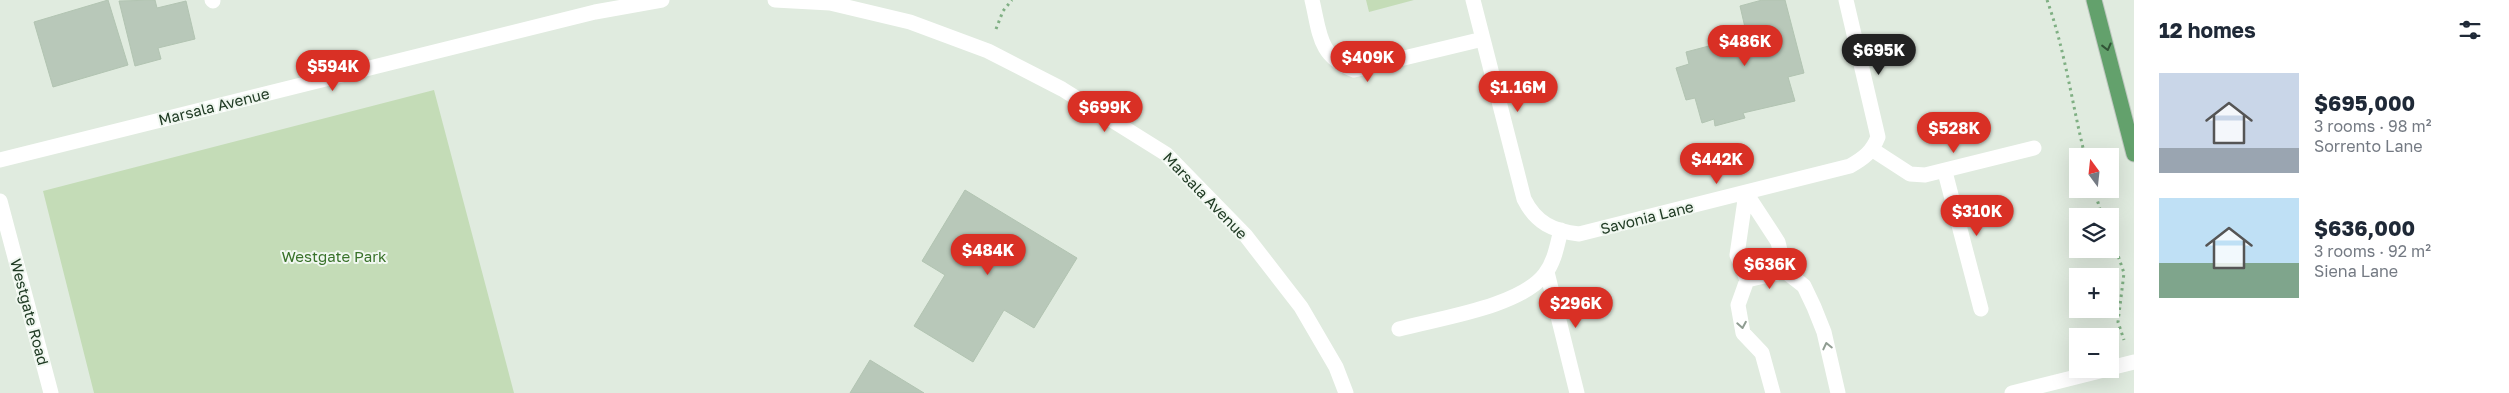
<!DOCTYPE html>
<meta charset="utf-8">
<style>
body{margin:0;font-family:"Golos Text",sans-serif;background:#f2f2f3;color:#1f2937;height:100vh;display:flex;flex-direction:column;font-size:19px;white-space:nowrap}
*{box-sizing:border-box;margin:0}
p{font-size:16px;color:#747a83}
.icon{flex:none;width:28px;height:28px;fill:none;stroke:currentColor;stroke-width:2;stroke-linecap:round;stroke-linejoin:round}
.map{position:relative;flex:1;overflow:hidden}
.side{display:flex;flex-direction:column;background:#fff;width:375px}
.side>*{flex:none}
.needle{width:32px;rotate:345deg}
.fabs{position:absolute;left:2069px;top:148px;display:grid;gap:10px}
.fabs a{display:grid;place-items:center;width:50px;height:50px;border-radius:0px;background:#fff;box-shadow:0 5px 20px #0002;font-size:25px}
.price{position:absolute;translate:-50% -42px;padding:0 11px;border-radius:18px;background:#d93025;color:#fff;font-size:16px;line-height:32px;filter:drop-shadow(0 1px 2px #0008)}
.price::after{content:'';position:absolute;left:50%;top:30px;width:15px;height:11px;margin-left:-8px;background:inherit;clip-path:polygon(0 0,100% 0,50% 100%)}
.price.current{background:#222;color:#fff}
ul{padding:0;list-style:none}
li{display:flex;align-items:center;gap:15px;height:125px;padding:0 25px}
li span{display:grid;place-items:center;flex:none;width:140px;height:100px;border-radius:0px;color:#555}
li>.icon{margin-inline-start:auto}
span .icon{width:60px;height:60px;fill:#fffc;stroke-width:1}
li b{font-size:21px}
h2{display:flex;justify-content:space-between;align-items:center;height:60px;padding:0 25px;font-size:21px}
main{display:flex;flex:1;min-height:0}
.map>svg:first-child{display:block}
</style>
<main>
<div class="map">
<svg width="2134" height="393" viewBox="0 0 2134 393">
<rect width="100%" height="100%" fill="#e0ebdf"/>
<path fill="#c4dcb7" d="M1366,0h48l-45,12z
M434,90l80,303h-420l-51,-202z"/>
<path fill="#b8c8b9" stroke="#b2c4b2" d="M108,0l20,65 -75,22 -19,-65z
M155,0l2,8 29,-7 9,38 -37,9 3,11 -26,7 -16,-65z
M1762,0h23l19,73 -16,4 7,24 -52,12 2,5 -30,8 -1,-7 -12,4 -7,-25 -9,2 -10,-32 13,-4 -3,-12 61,-16 -7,-30z
M965,190l112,68 -43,70 -30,-18 -31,52 -59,-36 31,-51 -23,-14z
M870,360l54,33h-74z"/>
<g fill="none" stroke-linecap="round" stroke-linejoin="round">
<g stroke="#c1c8c2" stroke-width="17">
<path id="major" d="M2094,0l40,154"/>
</g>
<path stroke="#7faf83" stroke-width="3" stroke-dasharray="2.5 4" stroke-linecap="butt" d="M2047,0c18,50 25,104 38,156
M996,29l7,-18 9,-11
M2094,189l8,27
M2110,232l14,41 -6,49 6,18"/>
<path stroke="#fff" stroke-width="15" d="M212,0l1,1
M775,0l55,3 80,19 78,29 74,38 104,65 80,82 55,71 35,60 10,26
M1312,0c8,33 6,56 42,70l129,-31
M1473,0l51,199c12,24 29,32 55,35l271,-68c14,-8 22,-14 28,-29l-32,-137
M1873,150l37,24 15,1 109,-27
M0,160l595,-148 67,-12
M1945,172l36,137
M1746,193l32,49 7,29 19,15 10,21 10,25 14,61
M1746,193l-9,62 10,25 -9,25 5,28 19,20 11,40
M0,201l51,192
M1547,272l30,121
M1747,280l38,-9
M1399,329c40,-11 121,-22 146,-55 10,-13 12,-29 16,-44
M2110,368l24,-6
M2012,393l96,-24"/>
<use href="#major" stroke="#63a16c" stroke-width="15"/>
</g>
<defs><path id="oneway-chevron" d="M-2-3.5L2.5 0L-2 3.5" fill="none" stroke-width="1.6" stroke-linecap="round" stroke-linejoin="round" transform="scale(1.25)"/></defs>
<use stroke="#315436" href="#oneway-chevron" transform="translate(2107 47) rotate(76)"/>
<g stroke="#909d92">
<use href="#oneway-chevron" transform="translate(1742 325) rotate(80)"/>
<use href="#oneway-chevron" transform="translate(1827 346) rotate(-103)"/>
</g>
<g text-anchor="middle" stroke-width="4" stroke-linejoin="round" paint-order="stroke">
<g font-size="15" fill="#203b24" stroke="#f0f7f0">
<text transform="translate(214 107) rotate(-14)" y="5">Marsala Avenue</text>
<text transform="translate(1205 196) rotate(46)" y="5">Marsala Avenue</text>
<text transform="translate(1647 218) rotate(-14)" y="5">Savonia Lane</text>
<text transform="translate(29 312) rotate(75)" y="5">Westgate Road</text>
</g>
<g font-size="15" fill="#39722a" stroke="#f0f7f0">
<text x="334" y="262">Westgate Park</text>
</g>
</g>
</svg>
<div class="fabs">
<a><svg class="needle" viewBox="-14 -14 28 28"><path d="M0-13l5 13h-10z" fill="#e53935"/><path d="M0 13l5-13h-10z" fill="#747a83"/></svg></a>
<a><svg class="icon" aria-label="layers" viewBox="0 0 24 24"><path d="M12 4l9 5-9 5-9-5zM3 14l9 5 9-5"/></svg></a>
<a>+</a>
<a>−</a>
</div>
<b class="price" style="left:1745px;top:67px">$486K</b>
<b class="price current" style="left:1879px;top:76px">$695K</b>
<b class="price" style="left:1368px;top:83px">$409K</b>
<b class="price" style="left:333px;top:92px">$594K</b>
<b class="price" style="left:1518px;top:113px">$1.16M</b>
<b class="price" style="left:1105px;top:133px">$699K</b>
<b class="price" style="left:1954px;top:154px">$528K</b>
<b class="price" style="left:1717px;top:185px">$442K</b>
<b class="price" style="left:1977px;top:237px">$310K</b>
<b class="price" style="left:988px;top:276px">$484K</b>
<b class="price" style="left:1770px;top:290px">$636K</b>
<b class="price" style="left:1576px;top:329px">$296K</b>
</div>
<section class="side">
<h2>12 homes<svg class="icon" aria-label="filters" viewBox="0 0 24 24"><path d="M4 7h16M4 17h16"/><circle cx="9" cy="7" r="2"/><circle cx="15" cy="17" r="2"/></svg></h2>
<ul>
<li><span style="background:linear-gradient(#c9d6e8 75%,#9aa5b1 0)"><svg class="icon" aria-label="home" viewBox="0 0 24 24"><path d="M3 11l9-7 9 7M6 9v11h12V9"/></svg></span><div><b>$695,000</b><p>3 rooms · 98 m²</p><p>Sorrento Lane</p></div></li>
<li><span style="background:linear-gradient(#bfe0f5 65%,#7fa58c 0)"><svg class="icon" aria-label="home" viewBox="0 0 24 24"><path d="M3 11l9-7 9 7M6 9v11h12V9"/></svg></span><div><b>$636,000</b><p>3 rooms · 92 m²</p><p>Siena Lane</p></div></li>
</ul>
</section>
</main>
